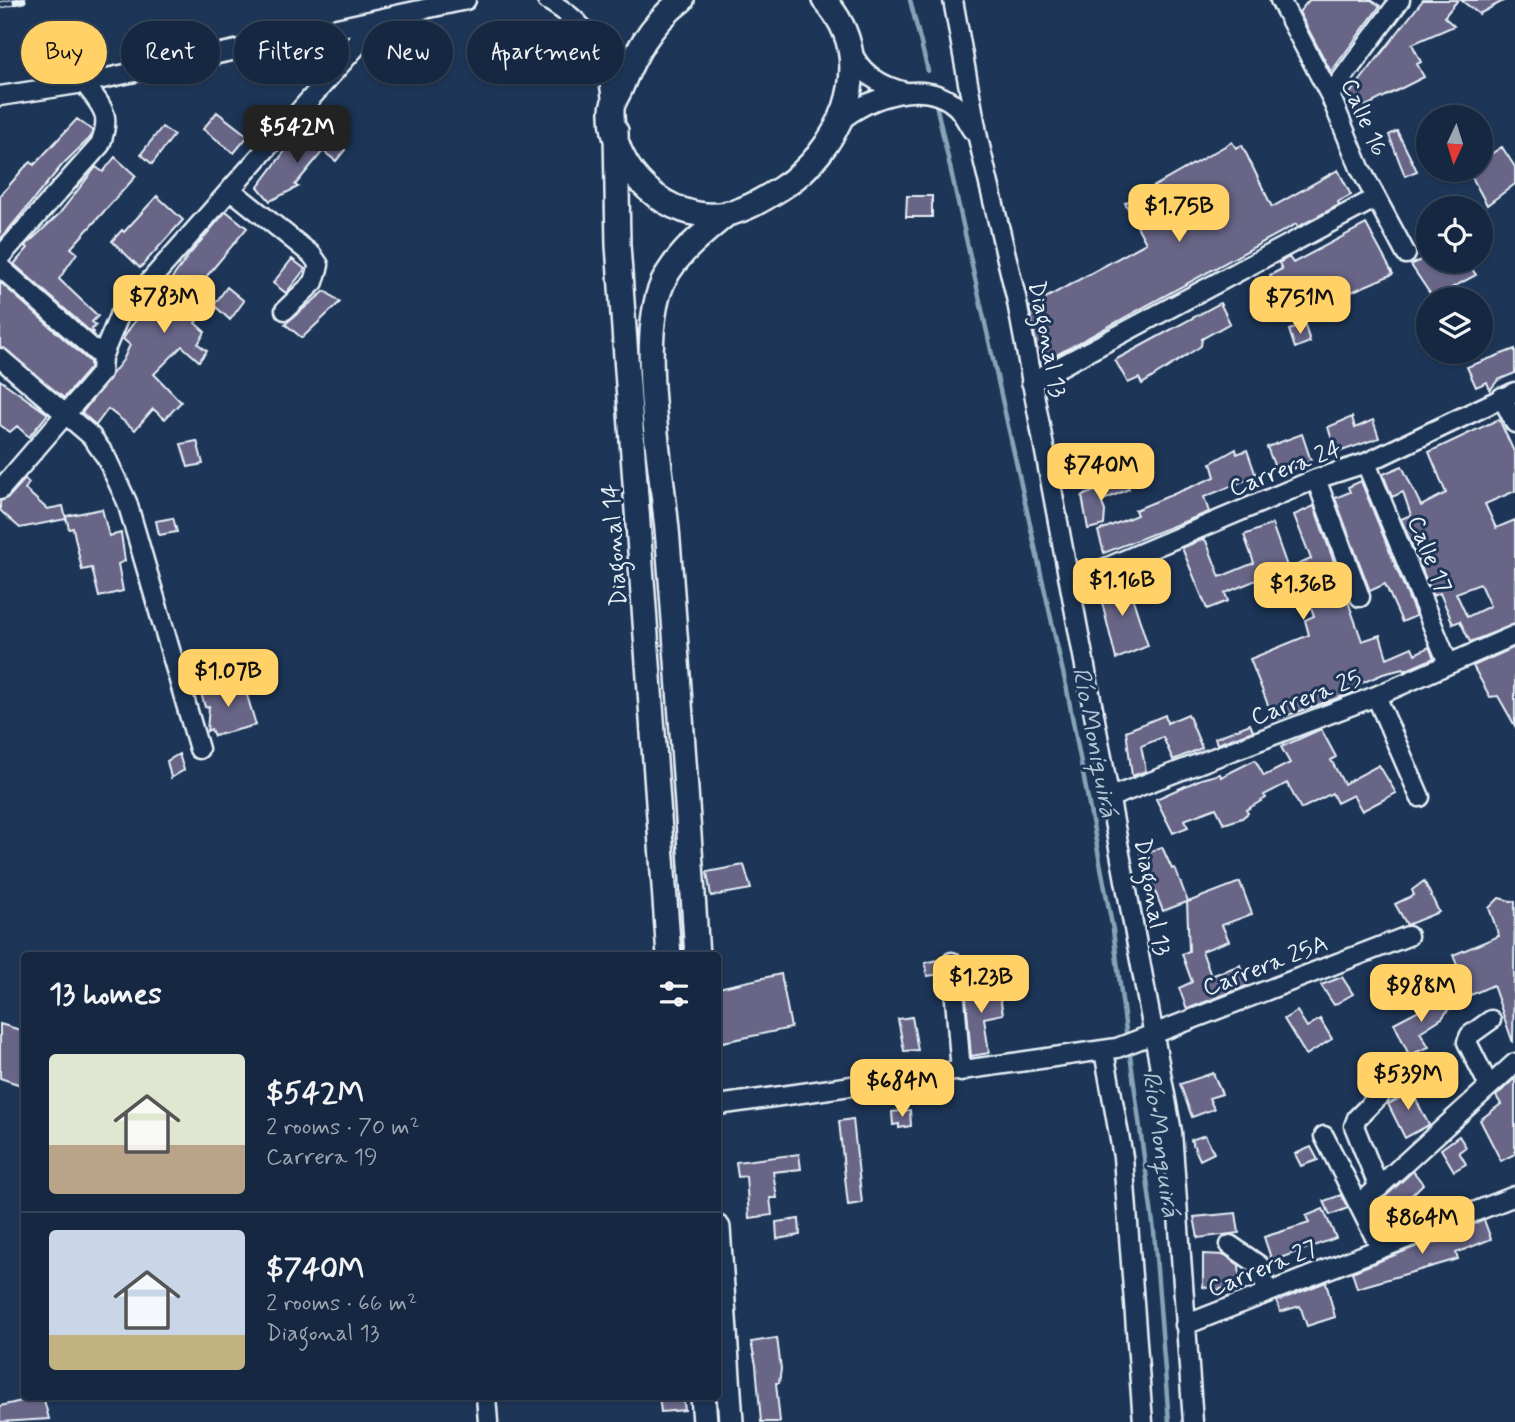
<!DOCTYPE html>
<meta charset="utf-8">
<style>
body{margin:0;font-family:Mynerve,sans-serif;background:#1f3048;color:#f1f3f6;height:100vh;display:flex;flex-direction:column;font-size:26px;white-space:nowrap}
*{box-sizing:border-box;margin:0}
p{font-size:23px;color:#9ea6b1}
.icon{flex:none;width:38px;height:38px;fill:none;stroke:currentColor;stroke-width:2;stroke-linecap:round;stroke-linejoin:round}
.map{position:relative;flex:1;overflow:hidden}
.sheet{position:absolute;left:21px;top:952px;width:700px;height:448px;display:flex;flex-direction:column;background:#162841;border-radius:7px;box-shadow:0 2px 5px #0004,0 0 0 2px #35445a}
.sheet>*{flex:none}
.top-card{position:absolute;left:21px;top:21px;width:700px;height:63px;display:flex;gap:14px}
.needle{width:46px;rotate:184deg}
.fabs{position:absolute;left:1416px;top:105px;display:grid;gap:14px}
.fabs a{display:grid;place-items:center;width:77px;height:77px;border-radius:50%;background:#162841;box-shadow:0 2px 5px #0004,0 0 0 2px #35445a;font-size:35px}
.price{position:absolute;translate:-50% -60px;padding:0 16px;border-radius:14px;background:#ffd166;color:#111;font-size:23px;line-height:46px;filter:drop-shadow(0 2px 4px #0008)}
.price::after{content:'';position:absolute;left:50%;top:42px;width:21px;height:16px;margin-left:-10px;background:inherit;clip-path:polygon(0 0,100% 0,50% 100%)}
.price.selected{background:#222;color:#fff}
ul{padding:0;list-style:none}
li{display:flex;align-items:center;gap:21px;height:175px;padding:0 28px}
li+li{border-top:2px solid #35445a}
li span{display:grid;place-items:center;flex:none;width:196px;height:140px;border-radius:7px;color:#555}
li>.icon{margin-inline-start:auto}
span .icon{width:84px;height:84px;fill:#fffc;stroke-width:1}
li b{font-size:30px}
h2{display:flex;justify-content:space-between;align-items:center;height:84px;padding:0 28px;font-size:30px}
.tag{padding:0 24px;border-radius:32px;background:#162841;box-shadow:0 2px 5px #0004,0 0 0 2px #35445a;font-size:24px;line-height:63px}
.tag.selected{background:#ffd166;color:#111}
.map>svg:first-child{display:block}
</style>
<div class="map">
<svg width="1515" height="1422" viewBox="0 0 1515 1422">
<rect width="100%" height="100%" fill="#1d3557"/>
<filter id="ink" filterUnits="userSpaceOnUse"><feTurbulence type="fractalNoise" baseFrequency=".0143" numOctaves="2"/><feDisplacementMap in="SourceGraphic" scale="14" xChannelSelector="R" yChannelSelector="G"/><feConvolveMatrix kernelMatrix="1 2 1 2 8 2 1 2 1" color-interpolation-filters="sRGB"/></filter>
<g filter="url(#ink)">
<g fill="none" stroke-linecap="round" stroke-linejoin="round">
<path stroke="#86a4b7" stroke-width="4.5" d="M910,0l18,71
M936,104l131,586 46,240 14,109
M1129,1047l25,184 15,191"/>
</g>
<path fill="#676587" stroke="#e8f1f8" stroke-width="2" fill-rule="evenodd" d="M1309,0h62l9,6 -49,66 -32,-60z
M1423,0h35l-14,17 10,9 -42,18 9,18 -4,2 7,13 -68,34 -8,-15z
M1461,0h44l-26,14z
M217,112l31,24 -14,17 -31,-24z
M77,119l16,12 -3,7 -27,26 -63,76v-44l24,-28 7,-6 3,3z
M162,127l12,8 -22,29 -11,-10z
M318,129l27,21 -9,11 -13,-10 -28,34 3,2 -28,14 -12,-14 33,-44 9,7z
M1397,131l20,40 -12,5 -16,-41z
M1232,142l4,6 6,-3 30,62 66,-37 13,25 -13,7 1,3 -41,22 -2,-3 -256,140 -11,-57 117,-64 -21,-40z
M1502,147l13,20v17l-28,21 -19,-35h12v-9z
M115,157l21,19 -65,72 6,5 -18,26 39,37 -6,6 4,3 -4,4 2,6 -80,-71 14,-16 -3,-2 34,-32 37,-47 7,5z
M157,196l26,24 -43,48 -28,-27 10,-11 2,2z
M907,196h25v21h-26z
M226,211l21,17 -51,61 15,14 -16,20 10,9 -7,12 9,7 -8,10 -17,-15 -28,28 27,28 -16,17 -12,-10 -18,21 -27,-21 -12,16 -14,-12 41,-53 7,-15 -7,-6 8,-13 20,-24 2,2 36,-49z
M1366,224l27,50 -58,25 -12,-20 -38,20 -3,-3 -12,-21 12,-6 -3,-6 10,-6 4,6z
M1428,256v5h39l9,14 -43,23 -22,-33z
M292,259l13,10 -19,24 -13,-10z
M0,282l90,80v6l-26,30 -64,-51z
M227,287l17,14 -14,19 -16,-15z
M325,291l15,11 -38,36 -17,-14z
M1220,303l10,20 -28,16 -1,7 -59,38 -3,-6 -11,5 -13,-23z
M1305,325l5,17 -15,6 -6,-18z
M1515,349v24l-17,7 -8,10 -3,-8 -11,5 -9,-20z
M0,380l48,34 -19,23 -12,-11 -7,6 -10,-7z
M1352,417l3,11 18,-8 6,18 -43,15 -8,-26z
M1499,419l16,35v37l-30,13 11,24 19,-8v104l-45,18 -10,-21 -7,3 -13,-31 -7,3 -32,-77 10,-4 -8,-23 -11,5 -9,-23 19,-8 19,40 25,-13 -17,-41zM1480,584l10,22 -23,11 -11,-24z
M1302,434l9,27 -33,14 -11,-28z
M197,441l6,23 -15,3 -7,-23z
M1236,449l1,5 10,-4 9,26 -52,21 5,15 -105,41 -6,-22 39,-16 -2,-5 80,-33 -4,-14z
M25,479l4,4 -4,6 22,20 16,-3 3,13 -46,9 -16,-14 -4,-4v-9l9,-4z
M1125,479l4,10 -28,12 4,10 -1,14 -16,4 -6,-33z
M1361,481l55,135 -14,6 -17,-38 -15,7 -35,-93 15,-6 -2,-5z
M1314,506l48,135 18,-6 7,23 25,-11 3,7 14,-7 5,11 -30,13 -1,-2 -20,5 -26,11 1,6 -84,29 -24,-61 59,-24 -4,-15 9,-4 -10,-26 -27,11 -9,-26 -43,18 3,8 -21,8 -25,-61 21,-9 3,2 14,36 34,-14 -10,-28 28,-11 16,45 23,-10 -17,-44z
M102,509l7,27 12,-3 4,28 -7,3 5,27 -24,6 -7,-29 -10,2 -9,-42 -4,1 -3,-13z
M173,518l4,14 -18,3 -3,-14z
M1125,575l23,71 -32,13 -18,-73z
M1515,647v79l-17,-30 -8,1 -17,-31z
M243,682l13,43 -42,11 -3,-7 -4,2 2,-25 -4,1 -4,-14z
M1188,714l14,34 -29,12 -10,-23 -22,9 5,25 -14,5 -6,-45 39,-16 2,8z
M1250,724l3,7 -36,13 -2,-6z
M1321,729l15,28 -5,3 13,24 35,-19 17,28 -34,18 -9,-16 -16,8 -5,-10 -31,16 -14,-26 -23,12 2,3 -20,12 2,3 -6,5 -18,6 -8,-16 -32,12 4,7 -15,6 -17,-34 45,-20 19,-5 1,3 34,-17 9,16 26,-13 -9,-16z
M179,754l5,16 -13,8 -4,-17z
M1162,847l10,22 3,-1 13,34 52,-20 12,32 -30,11 7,16 -27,10 9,25 29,-11 7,21 -60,23 -8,-21 13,-6 -10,-28 7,-3 -2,-49 -24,9 -23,-56z
M744,865l7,24 -40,7 -4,-24z
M1424,881l15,31 -32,13 -12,-21 19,-9 -2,-5z
M1499,898l16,4 -2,141 -20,-58 -22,10 -6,-13 -20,9 -5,-12 19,-9 -6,-15 46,-19 -10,-28z
M938,960l3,14 -14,2 -2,-13z
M781,974l10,54 -73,15v-55z
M1342,977l11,17 -19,11 -13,-20z
M978,984l1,5 19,-4 5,29 -19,4 5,35 -18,3 -6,-70z
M1442,995l7,14 -7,9 -22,14 9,15 -20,8 -15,-32 27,-14 -2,-3z
M1297,1011l10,16 13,-8 12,20 -26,16 -22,-36z
M912,1017l6,33 -14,1 -6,-32z
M0,1024l24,7v55l-24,-8z
M1213,1073l9,21 -13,4 5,11 -22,8 -12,-33z
M1515,1078v76l-14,7 -21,-41 21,-16 -5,-8z
M1408,1084l21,41 -24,13 -17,-34 12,-6 -4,-8z
M910,1110l1,16 -12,2v-4l-6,1 -1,-13z
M853,1119l9,84 -14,2 -9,-84z
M1205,1135l9,18 -14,7 -9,-20z
M1459,1136l7,11 -7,5 7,12 -12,7 -13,-22z
M1311,1147l7,13 -17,6 -6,-12z
M799,1154l2,15 -28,3 4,26h-7l2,17 -23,3 -3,-42 -8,1 -2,-15z
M1413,1171l10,13 -13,13 2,3 -3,2 8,15 -33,13 -10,-23z
M1341,1195l7,13 -18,7 -6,-14z
M1323,1209l13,29 -64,23 -8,-24 45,-14 -3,-7z
M1236,1213l3,20 -41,5 -4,-21z
M799,1219l1,16 -23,4 -1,-17z
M1484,1220l7,19 -35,14 2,6 -101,29 -5,-16 73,-29 1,3 38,-14 -1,-3z
M1203,1254l22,1 14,10 1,17 -22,8 -15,-3z
M1326,1282l9,35 -28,9 -7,-20 -20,6 -3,-11z
M777,1338l4,31 -2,14h-3l4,39h-19l-5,-57 -5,-23z
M43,1396l6,23 -49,3v-16z
M659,1396h24l2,14 -24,2z"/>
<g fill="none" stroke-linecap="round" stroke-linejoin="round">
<g stroke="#e8f1f8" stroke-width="23">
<path id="minor" d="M547,0c42,24 64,59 65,107
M953,0l25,138 38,159 156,835 21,290
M1280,0l50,95 30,73 46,86
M851,49c8,24 31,38 55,43
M1330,95l70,-95
M0,96l84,-13 382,-83
M840,121c30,-24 85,-44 117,-14 6,7 10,15 15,23
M231,190l81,65 7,10 -5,17 -29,28
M0,257l100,-112c12,-31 3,-37 -16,-62
M0,267l102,90
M0,358l91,78 15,21 21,45 72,247
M1031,382l345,-184
M1502,397l13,26
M1366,463l82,200
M1316,479l44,118
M0,490l101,-117 1,-16 17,-41 236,-268 9,-24
M1070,583l246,-104 50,-16 149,-71
M1376,696l44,101
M1111,797l265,-101 139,-61
M952,962l9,110
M1104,1051l19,106 20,265
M1489,1086l-22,-44 3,-7 21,-15
M718,1105l399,-57 291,-112
M1324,1136l56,111
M1379,1188l-25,-62 3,-8 23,-23
M1360,1204l155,-141
M1230,1245l30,21 7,27
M1185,1325l330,-129
M486,1396l2,26"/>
</g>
<g stroke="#e8f1f8" stroke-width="28">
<path id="tertiary" d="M682,0c-32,24 -48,55 -62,90 -3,6 -8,14 -8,20 -2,60 56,114 115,104 19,-4 37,-15 53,-25 29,-18 53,-48 65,-81 13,-39 8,-77 -21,-108
M616,131l2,114 51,711
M697,956c-9,-139 -18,-277 -29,-415 -5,-68 -29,-185 -9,-249 11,-34 43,-57 69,-79
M718,1228l13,194
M703,1396l2,26"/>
</g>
<use href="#minor" stroke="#1d3557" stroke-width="18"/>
<use href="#tertiary" stroke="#1d3557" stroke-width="23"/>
<g stroke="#e8f1f8" stroke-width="7">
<path id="rail" d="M0,5l23,-5"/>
</g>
<use href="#rail" stroke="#1d3557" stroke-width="4.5" stroke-dasharray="13" stroke-linecap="butt"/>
</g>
</g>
<g text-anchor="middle" stroke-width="6" stroke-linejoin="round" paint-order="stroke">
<g font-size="24" fill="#e8f1f8" stroke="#1d3557">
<text transform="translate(1365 117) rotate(66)" y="8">Calle 16</text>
<text transform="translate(1048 339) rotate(79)" y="8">Diagonal 13</text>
<text transform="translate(1285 468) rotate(-21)" y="8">Carrera 24</text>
<text transform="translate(614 545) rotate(-94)" y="8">Diagonal 14</text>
<text transform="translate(1430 554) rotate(68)" y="8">Calle 17</text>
<text transform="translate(1306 697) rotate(-21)" y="8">Carrera 25</text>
<text transform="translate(1153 897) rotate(80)" y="8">Diagonal 13</text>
<text transform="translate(1265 965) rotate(-21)" y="8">Carrera 25A</text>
<text transform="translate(1262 1268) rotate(-22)" y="8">Carrera 27</text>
</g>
<g font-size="26" font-style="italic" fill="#afc4d2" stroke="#1d3557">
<text transform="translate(1096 742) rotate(79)" y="9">Río Moniquirá</text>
<text transform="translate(1162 1144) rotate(82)" y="9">Río Monquirá</text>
</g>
</g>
</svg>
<div class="fabs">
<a><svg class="needle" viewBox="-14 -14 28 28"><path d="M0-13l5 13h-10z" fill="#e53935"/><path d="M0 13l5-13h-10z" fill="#9ea6b1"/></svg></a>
<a><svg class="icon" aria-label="locate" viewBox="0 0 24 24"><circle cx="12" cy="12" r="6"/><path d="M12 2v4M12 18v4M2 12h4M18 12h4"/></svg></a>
<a><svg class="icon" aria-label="layers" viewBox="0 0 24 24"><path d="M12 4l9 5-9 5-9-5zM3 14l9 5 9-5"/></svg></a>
</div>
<b class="price selected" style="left:297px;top:165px">$542M</b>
<b class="price" style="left:1179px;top:244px">$1.75B</b>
<b class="price" style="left:164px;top:335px">$783M</b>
<b class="price" style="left:1300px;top:336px">$751M</b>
<b class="price" style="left:1101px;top:503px">$740M</b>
<b class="price" style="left:1122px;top:618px">$1.16B</b>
<b class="price" style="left:1303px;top:622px">$1.36B</b>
<b class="price" style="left:228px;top:709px">$1.07B</b>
<b class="price" style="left:981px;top:1015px">$1.23B</b>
<b class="price" style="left:1421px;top:1024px">$988M</b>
<b class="price" style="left:1408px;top:1112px">$539M</b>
<b class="price" style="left:902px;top:1119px">$684M</b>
<b class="price" style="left:1422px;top:1256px">$864M</b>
<div class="top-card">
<a class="tag selected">Buy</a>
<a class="tag">Rent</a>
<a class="tag">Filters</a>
<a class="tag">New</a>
<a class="tag">Apartment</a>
</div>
<section class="sheet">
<h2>13 homes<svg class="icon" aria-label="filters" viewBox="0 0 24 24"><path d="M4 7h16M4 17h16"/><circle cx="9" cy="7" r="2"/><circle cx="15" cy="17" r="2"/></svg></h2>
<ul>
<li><span style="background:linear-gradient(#dfe7d0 65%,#b9a48a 0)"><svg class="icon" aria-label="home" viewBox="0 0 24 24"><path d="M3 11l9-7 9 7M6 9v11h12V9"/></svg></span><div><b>$542M</b><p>2 rooms · 70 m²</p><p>Carrera 19</p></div></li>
<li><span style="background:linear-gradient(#c9d6e8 75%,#c2b280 0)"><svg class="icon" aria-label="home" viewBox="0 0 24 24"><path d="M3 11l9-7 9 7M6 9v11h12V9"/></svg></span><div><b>$740M</b><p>2 rooms · 66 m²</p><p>Diagonal 13</p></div></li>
</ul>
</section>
</div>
